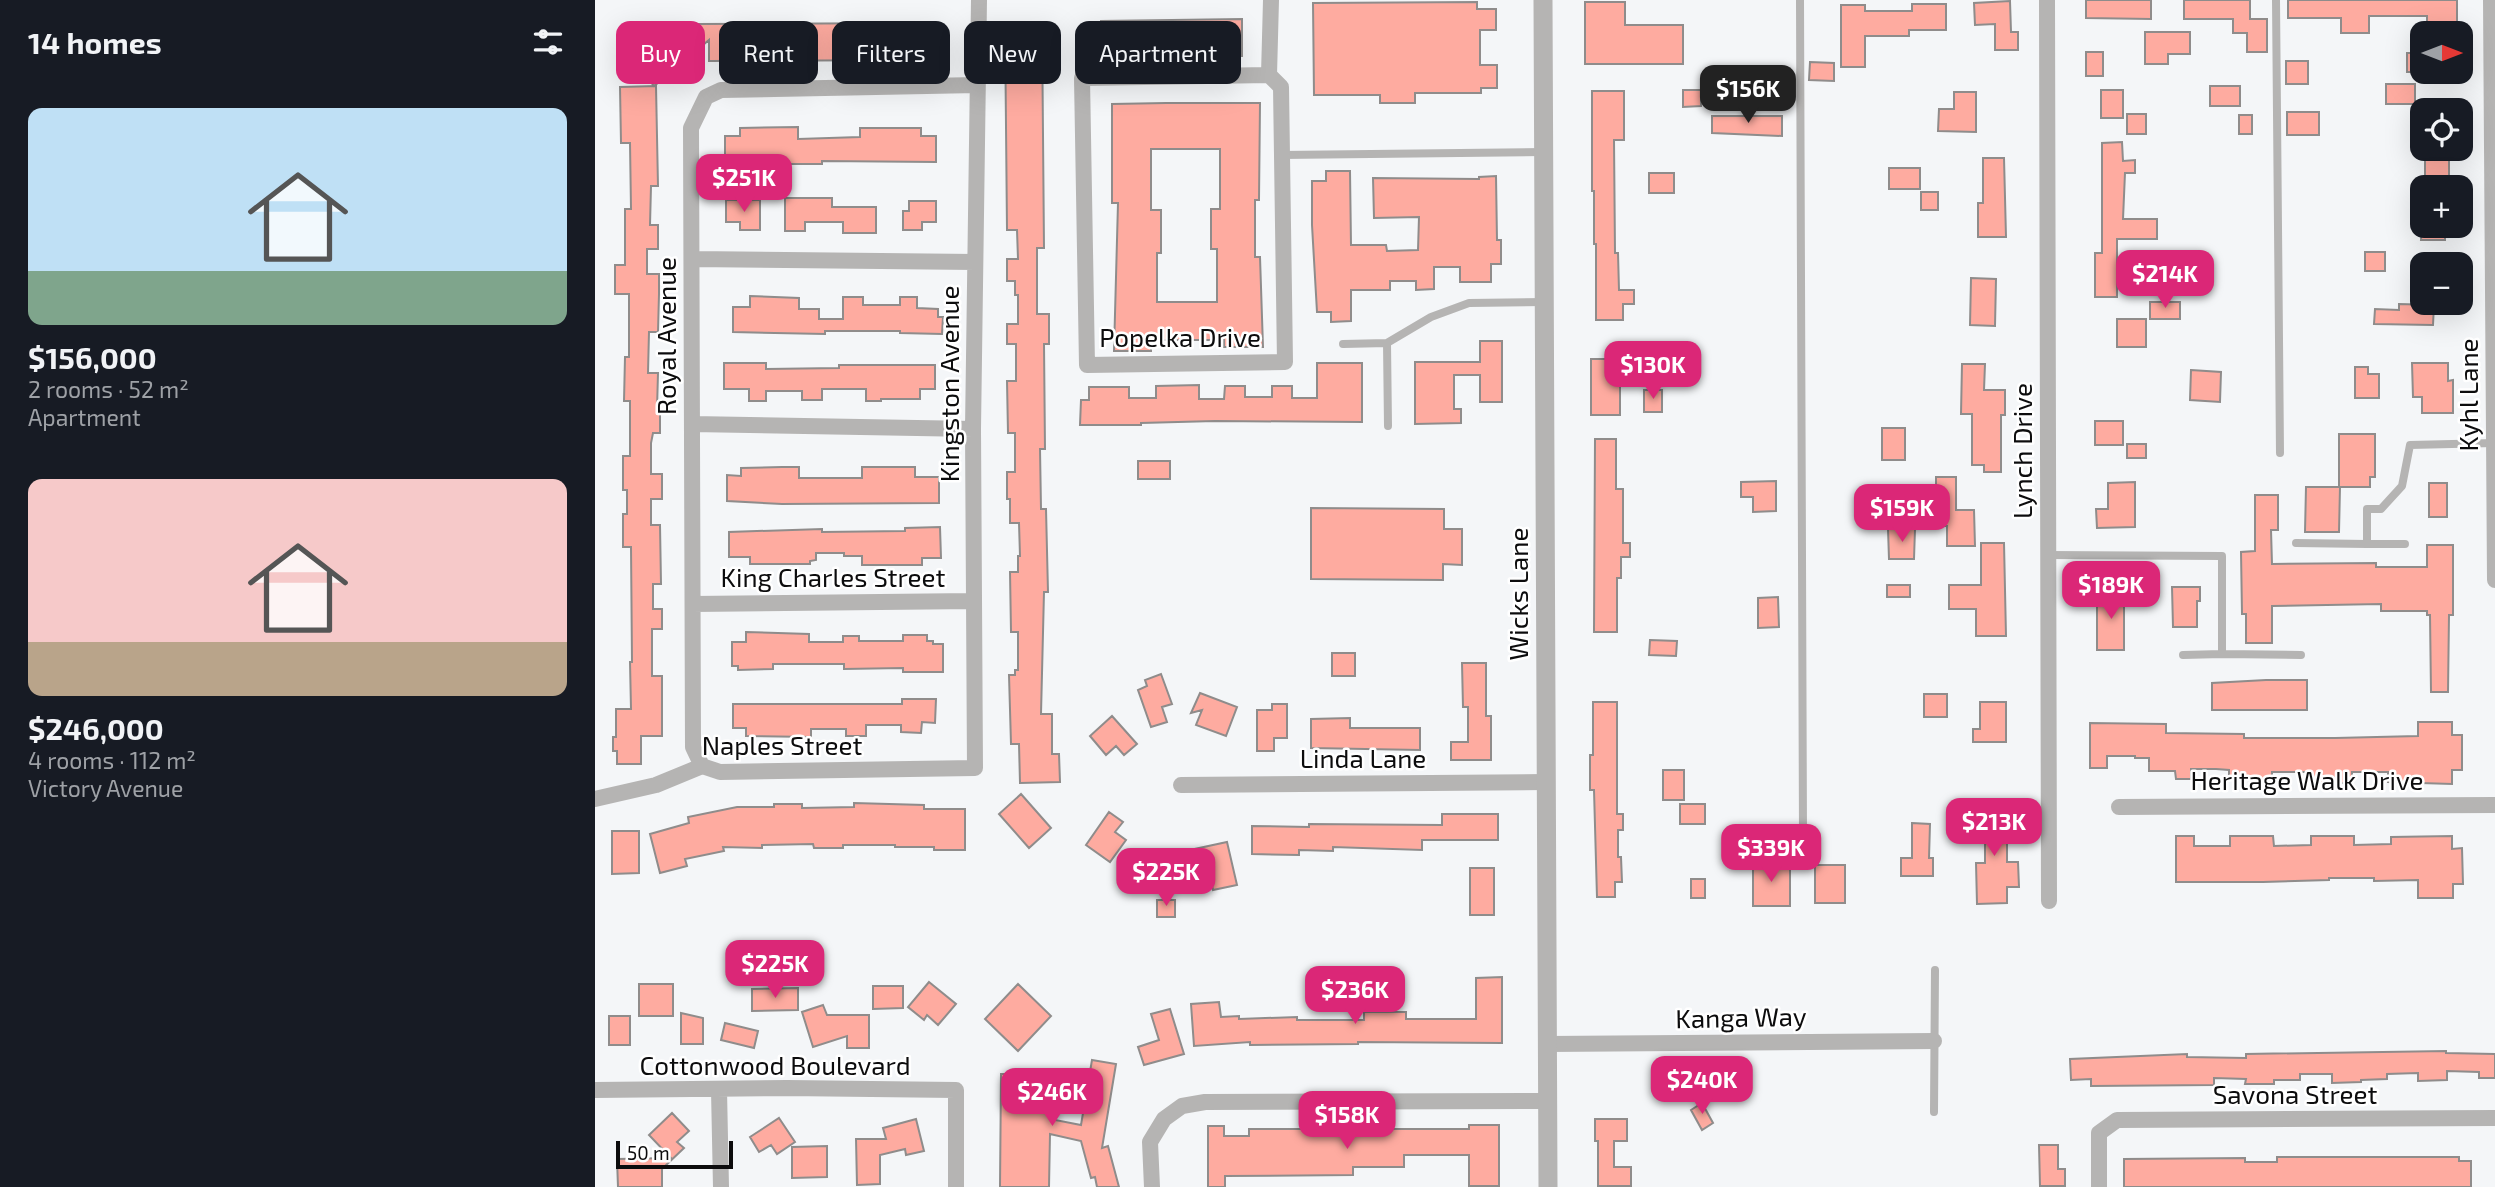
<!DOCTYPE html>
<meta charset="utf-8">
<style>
body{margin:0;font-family:"Exo 2",sans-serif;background:#242831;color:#f1f3f6;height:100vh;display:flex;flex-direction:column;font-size:26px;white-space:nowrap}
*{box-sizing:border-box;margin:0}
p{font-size:23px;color:#9ea1a6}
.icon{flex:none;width:38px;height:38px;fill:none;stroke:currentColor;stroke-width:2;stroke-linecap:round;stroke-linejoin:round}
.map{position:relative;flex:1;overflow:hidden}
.drawer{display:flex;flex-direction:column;background:#171b24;width:595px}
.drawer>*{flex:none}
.banner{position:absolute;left:21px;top:21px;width:665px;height:63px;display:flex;gap:14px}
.needle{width:46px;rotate:90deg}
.buttons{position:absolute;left:1815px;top:21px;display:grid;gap:14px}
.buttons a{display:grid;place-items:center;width:63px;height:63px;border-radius:14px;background:#171b24;box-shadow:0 7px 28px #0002;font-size:35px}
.scale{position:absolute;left:21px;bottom:18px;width:117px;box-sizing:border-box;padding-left:7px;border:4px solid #0c0c0d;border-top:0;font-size:19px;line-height:24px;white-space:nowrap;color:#0c0c0d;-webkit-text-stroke:5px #fff;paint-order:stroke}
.price{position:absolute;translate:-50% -60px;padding:0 16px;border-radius:14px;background:#db2777;color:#fff;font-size:23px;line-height:46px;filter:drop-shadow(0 2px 4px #0008)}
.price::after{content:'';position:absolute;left:50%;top:42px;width:21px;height:16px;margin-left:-10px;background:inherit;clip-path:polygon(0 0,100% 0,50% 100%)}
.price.on{background:#222;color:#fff}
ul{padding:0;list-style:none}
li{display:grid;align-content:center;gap:14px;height:371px;padding:0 28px}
li span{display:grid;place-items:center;height:217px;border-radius:14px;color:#555}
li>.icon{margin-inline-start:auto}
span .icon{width:126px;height:126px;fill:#fffc;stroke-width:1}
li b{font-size:30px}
h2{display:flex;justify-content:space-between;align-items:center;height:84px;padding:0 28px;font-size:30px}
.tag{padding:0 24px;border-radius:14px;background:#171b24;box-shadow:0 7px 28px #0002;font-size:24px;line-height:63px}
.tag.on{background:#db2777;color:#fff}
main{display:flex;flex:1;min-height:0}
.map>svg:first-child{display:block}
</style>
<main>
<section class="drawer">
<h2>14 homes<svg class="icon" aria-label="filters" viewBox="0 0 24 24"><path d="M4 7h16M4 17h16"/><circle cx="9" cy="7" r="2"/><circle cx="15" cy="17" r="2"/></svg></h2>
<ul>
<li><span style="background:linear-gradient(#bfe0f5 75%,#7fa58c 0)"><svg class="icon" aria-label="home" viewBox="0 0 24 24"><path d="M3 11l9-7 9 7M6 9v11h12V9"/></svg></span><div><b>$156,000</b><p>2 rooms · 52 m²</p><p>Apartment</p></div></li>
<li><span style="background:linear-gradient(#f6c9c9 75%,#b9a48a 0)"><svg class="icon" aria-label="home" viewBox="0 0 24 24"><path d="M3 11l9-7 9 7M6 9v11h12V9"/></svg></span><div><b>$246,000</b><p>4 rooms · 112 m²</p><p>Victory Avenue</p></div></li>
</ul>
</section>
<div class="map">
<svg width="1900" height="1187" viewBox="0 0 1900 1187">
<rect width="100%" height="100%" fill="#f4f6f8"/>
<path fill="#feaba0" stroke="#8f8c8b" stroke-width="2" fill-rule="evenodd" d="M1491,0h65v19l-65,-1z
M1589,0h66v19h17v33h-20v-19h-14v-14h-49z
M1693,0h169v27h-30v-11h-58v17h-28v-15h-53z
M1415,1l1,31h7v18h-23v-26l-20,1 -1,-22z
M882,2v7h19v21h-16v35h17v23h-16v5h-66v10h-35v-8h-66l-1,-92z
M990,2h40v23h58v39h-98z
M1317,4h34v26h-37v6h-44v31h-24v-62h24v6h47z
M647,19v37l-141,2v-37z
M410,22h37l2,226h-7v66h12v30h-5l1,105h-5l1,60h5l2,83h-4l-3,122h11v40h7l1,28 -40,1 -1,-39h-8l-2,-69h6v-5h3v-38h-7l-1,-60h8v-16h2l-1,-33h-9v-24h-3v-27h8v-39h-7l-1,-52h9v-37h-9v-20h11v-29h-3v-14h-8v-22h11l-1,-29h-10z
M78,23l23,29 -42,34 -23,-29z
M338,23v29h-12v8l-212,1v-21l-12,10v-26z
M1550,32h45v22h-22v10h-23z
M1491,52h17v24h-17z
M1812,53h15v19h-15z
M1691,61h22v23h-22z
M1215,62l24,1v18l-25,-1z
M1791,84h29v20h-29z
M61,86l2,100h-7l-1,39h8v24h-11v25h12v20l-1,38h-9l-1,41h10l-1,36h3v24h-7l-2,10v31h11v25h-11v26h9l1,59h-8v25h9v20h-10v47h10v60h-21v28h-24v-13h-4v-14h3v-28h15l-1,-47h2l-1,-115h-8v-33h4v-24h-4v-34h7v-55h-6l1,-44h4v-63h-14v-29h10v-56h6l-1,-66h-9l-1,-56z
M1615,86h30v20h-30z
M1088,90h18v16l-18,1z
M1506,90h22v28h-22z
M997,91h32v49h-10l1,113h3l1,37h15v14h-11v16h-27v-76h-2v-53h-2z
M1359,92h22v40l-38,-1 1,-22h15z
M571,103h94l-1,97h-4v57h5l3,90h-39v-7h-73v11h-37l4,-148h-6v-99zM556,149h69v60h-9v40h6v53h-60v-49h4v-43h-10z
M1692,112h32v23h-32z
M1532,114h19v20h-19z
M1644,115h13v19h-13z
M1117,116h70v20l-70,-3z
M203,127v12l62,-2v-9h61v8h15v26l-114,-1v3h-42v-2h-55v-26h15v-8z
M1527,142l1,19 12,-1v13h-10l-2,46h34v20h-40v58h-22v-44h7v-110z
M1830,149h24v34h-24z
M1388,158h21l2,79h-28v-34h5z
M1294,168h31v21h-31z
M731,171h24l1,74h35l1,6 31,-1 1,-33 -45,1 -1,-40 106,1v-2l17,-1 1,64h4v24h-10v18h-31v-15h-26v22l-18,1v-9h-26v9h-39v31l-20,1v-10h-14l-5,-87v-44h14z
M1054,173h25v20h-25z
M1326,192h17v18h-17z
M190,198h47v9h44v26h-33v-11h-38v9h-20z
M131,200h34v30h-20v-8h-14z
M314,201h27v21h-14v8h-19v-19h6z
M1827,226h23v14h-24z
M1770,252h20v19h-20z
M1376,278l25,1 -1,47 -25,-1z
M155,296l49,2v11h20v10h24v-22h20v8h37v-8h17v11l21,1v8h5l-1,17 -42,-1v-2h-75v3l-92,-2v-25h17z
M1555,302h30v17h-30z
M1804,304l35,1 -1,20 -59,-1 1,-15 24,1z
M1522,319h29v28h-29z
M885,341h22v61h-22v-27h-26v34h7v14l-46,1v-62h65z
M1073,343h20v13h-20z
M996,359h29v56h-29z
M129,363h42v6l73,-1v-3h96v24h-15v10h-39v2h-15v-12h-44v11h-20v-9h-36v10h-17v-12h-25z
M722,363h45v59l-147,-1 -74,2v2h-61l1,-25h8v-13h40v11h27v-12l43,-1v14h25l1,-13h20v11h27v-11h20v12h25z
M1817,363h36v18l5,-1v33h-31v-16h-9z
M1367,364h23l-1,26h21v25h-4v57h-17v-7h-12v-51h-11z
M1760,367h13v7h11v24h-24z
M1596,370l30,2 -1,30 -30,-2z
M1049,390h18v22h-18z
M1500,421h28v24h-28z
M1287,428h23v32h-23z
M1744,434h36v43h-5v10h-30l-1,45h-34l1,-45h33z
M1000,439h21v50h7v54h7v14h-9v21h-4v54h-23z
M1532,444h19v14h-19z
M543,461h32v18h-32z
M187,467h17v11h63v-11h53v10h24v26l-157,1 -55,-3v-26l14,1v-8z
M1341,477h20v33h18l1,36h-28v-20h-11z
M1181,481v30l-23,1v-15h-12v-15z
M1540,482v45l-38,1 -1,-19h12v-26z
M1834,483h18v34h-18z
M1660,495h23v35h-7l1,34 104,-1v4h51v-22h26v70h-4l-1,77h-17l-1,-77h-3v-4h-46v-7l-109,2v37h-26v-29h-4l-1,-62 14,-1z
M716,508l133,1v20h18v36l-19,-1v16l-132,-1z
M345,527l1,31h-19v7h-60v-9h-18v-3h-28v7l-6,1v3h-60v-7h-21v-25l93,-3v3l83,-1v-3z
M1293,529h27l-1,30h-25z
M1386,543h23l2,93h-30v-27h-27v-24h32z
M1292,585h23v12h-23z
M1577,587h28v14h-3v26h-24z
M1502,592h27v58h-27z
M1183,597l1,30 -21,1v-30z
M151,632l63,2v8h34v-6h16v5h44v-6h24v6h6v3h10v28h-40v-4l-59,1v-5h-71v5l-35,1v-4h-6v-24h14z
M1055,640l27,1 -1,15 -27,-1z
M737,653h23v23h-23z
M867,663h24v53h5v44h-40v-18h17v-35h-5z
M566,674l11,30 -10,3 5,15 -16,5 -13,-37 9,-4 -2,-6z
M1671,680h41v30h-95v-27z
M605,693l37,14 -11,29 -30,-11 6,-15 -11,3z
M1329,694h23v23h-23z
M307,699h34l-1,24 -13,-1 -1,11 -20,-1v-7h-35v11h-20v-7h-35v8l-65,-1v-8h-13v-24h169z
M998,702h24v112h6v16h-5v27h3l1,25h-7v15h-18l-3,-107h-4v-35h3z
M1385,702h26v40h-33v-13h7z
M677,704h15v34h-13v13h-17v-41h15z
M517,716l25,28 -13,11 -8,-9 -10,9 -16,-19z
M755,718v10h70v22l-109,-2v-29z
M1823,722h34v13h10v35h-10v14l-64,-2v-10h-36v11h-46v-11h-34v12h-18v-6l-25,1v-9l-13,-1h-25v10h-15l-1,-8h-26v-13h-14v-2h-28v12h-17v-45l76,1v9l78,1v4h91l83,-2z
M1068,770h21v30h-21z
M426,794l30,34 -22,20 -30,-34z
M1381,801h20v14h11v47h11l1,25h-12v16l-30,1 -1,-41h9v-40h-9z
M259,803l70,2v4h41v41h-31v-3h-39v-2h-52v3h-29l-1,-4 -51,1v3l-39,-1 1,4 -39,8 2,7 -27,7 -10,-39 39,-11 -1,-6 49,-10h37v-3h28v4l52,-1z
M1085,804h25v20h-25z
M514,812l14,10 -8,10 11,8 -16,22 -24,-17z
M847,814h56v26h-76v10l-89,-3v4l-34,-1v5l-47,-1v-28l57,1v-3l133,1z
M1317,823l18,1 -1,34h4v18h-32v-18h11z
M17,831h27v42l-27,1z
M1581,836h18v10h36v-10h43l1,10 37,-1v-9h43v9l37,-1v-7l61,-1v13l10,-1 1,36h-10v14h-35v-18l-44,1v-3h-45v2l-66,2h-87z
M632,842l10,43 -24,5 -5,-23 -18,5 -5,-21z
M561,852l18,4 -7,38 -38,-8 5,-25 19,4z
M1158,863h37v43h-37z
M1220,865h30v38h-30z
M875,868h24v47h-24z
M1096,879h14v19h-14z
M562,900h18v17h-18z
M907,977v66l-144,-1v2l-108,1v-3l-56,4 -3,-42 28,-2 2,15 18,-1v3l58,-2v3h67v-8h42v7h70v-41z
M334,982l27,22 -18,21 -11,-10 -3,5 -16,-13z
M44,984h34v32h-34z
M423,984l33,32 -33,35 -33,-32z
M278,986h30v22l-30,1z
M203,988v22l-46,1v-22z
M228,1005l4,10h42v33h-22v-12l-34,11 -11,-35z
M575,1009l14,45 -40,11 -6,-18 21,-7 -8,-26z
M86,1013l22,5v26h-22z
M14,1016h21v29h-21z
M130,1023l33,8 -4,17 -33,-8z
M1851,1051v2l49,1v24h-16v-6l-32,-1v9l-29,1v-8l-31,1v5l-26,1v2l-29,1v-9h-32v6h-26v4h-29l1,-5 -32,-1v7l-123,1v-7l-20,1 -1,-21 117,-5v3l59,1v-4z
M497,1060l24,4 -14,84 6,-2 11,41h-22l-2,-10 -4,1 -10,-37 -31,-7 -1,53h-49l1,-113h54v46l26,5z
M1107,1103l11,20 -11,7 -11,-20z
M77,1113l17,18 -12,11 7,6 -22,21v18h-44l-1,-28 54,-1 -22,-23z
M184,1118l16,24 -18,12 -6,-9 -12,7 -9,-15z
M321,1119l8,32 -18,4 -1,-6 -25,6v29l-23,1 -1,-46h30l-3,-11z
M1000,1119h32v22h-13v26h17v19h-33v-45h-3z
M874,1125h30v61h-30v-31h-65v12h-51v8l-128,1v11h-17v-61h16v10h25v-7h220z
M1444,1145h19v24h7v17h-25z
M232,1146v31l-35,1v-31z
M1682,1157h182v4h12v26h-347v-28l121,-1v4h32z"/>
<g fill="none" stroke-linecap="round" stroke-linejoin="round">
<path stroke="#b5b4b3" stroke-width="8" d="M1205,0l3,837
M1681,0l4,453
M687,155l261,-3
M792,343l1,83
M748,344l44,-1 44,-26 38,-14 75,-1
M1701,543l71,1v-35h14l21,-23 8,-41 84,-2
M1772,544h38
M1453,555l174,1v98l79,1
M1588,655l39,-1
M1339,1112l1,-142"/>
<path stroke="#b5b4b3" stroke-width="16" d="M1452,0l2,901
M1896,0l4,580
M674,75l-187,3 5,287 198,-3 -4,-275 -12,-12 2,-75
M97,259l283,3
M97,424l281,5
M98,604l281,-3
M107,766l-9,-19 -2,-619 15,-31 15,-7 256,-5
M586,785l364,-3
M0,799l61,-14 46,-19 18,6 255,-4 -2,-339 6,-429
M1524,807l376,-2
M953,1044l386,-3
M0,1090l192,-2 169,2v97
M124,1090l2,97
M557,1187l-2,-45 14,-23 18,-13 23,-4 342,-1
M1504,1187v-54l18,-13 378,-2"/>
<path stroke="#b5b4b3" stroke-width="19" d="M948,0l5,1187"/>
</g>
<g text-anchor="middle" stroke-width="5" stroke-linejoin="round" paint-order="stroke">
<g font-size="26" fill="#0c0c0d" stroke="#fff">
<text transform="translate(72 336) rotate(-90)" y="9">Royal Avenue</text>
<text x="585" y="347">Popelka Drive</text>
<text transform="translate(355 384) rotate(-90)" y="9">Kingston Avenue</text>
<text transform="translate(1874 395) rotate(-90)" y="9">Kyhl Lane</text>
<text transform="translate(1428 451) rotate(-90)" y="9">Lynch Drive</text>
<text x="238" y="587">King Charles Street</text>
<text transform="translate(924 594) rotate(-90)" y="9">Wicks Lane</text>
<text x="187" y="755">Naples Street</text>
<text x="768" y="768">Linda Lane</text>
<text x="1712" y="790">Heritage Walk Drive</text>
<text transform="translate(1146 1018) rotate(-1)" y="9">Kanga Way</text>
<text x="180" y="1075">Cottonwood Boulevard</text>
<text x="1700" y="1104">Savona Street</text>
</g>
</g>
</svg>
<div class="buttons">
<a><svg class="needle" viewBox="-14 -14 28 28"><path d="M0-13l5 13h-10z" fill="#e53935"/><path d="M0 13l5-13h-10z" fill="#9ea1a6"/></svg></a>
<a><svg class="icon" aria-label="locate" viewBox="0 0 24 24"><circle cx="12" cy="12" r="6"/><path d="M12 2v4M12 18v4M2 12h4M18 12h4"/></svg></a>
<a>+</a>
<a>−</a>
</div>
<div class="scale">50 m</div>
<b class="price on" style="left:1153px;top:125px">$156K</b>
<b class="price" style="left:149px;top:214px">$251K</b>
<b class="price" style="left:1570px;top:310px">$214K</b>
<b class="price" style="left:1058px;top:401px">$130K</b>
<b class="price" style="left:1307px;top:544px">$159K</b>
<b class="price" style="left:1516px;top:621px">$189K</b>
<b class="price" style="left:1399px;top:858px">$213K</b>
<b class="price" style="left:1176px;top:884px">$339K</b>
<b class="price" style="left:571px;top:908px">$225K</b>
<b class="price" style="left:180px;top:1000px">$225K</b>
<b class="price" style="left:760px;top:1026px">$236K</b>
<b class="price" style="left:1107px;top:1116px">$240K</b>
<b class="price" style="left:457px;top:1128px">$246K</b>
<b class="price" style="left:752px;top:1151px">$158K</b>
<div class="banner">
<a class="tag on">Buy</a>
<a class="tag">Rent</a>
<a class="tag">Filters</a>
<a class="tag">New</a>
<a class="tag">Apartment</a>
</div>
</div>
</main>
